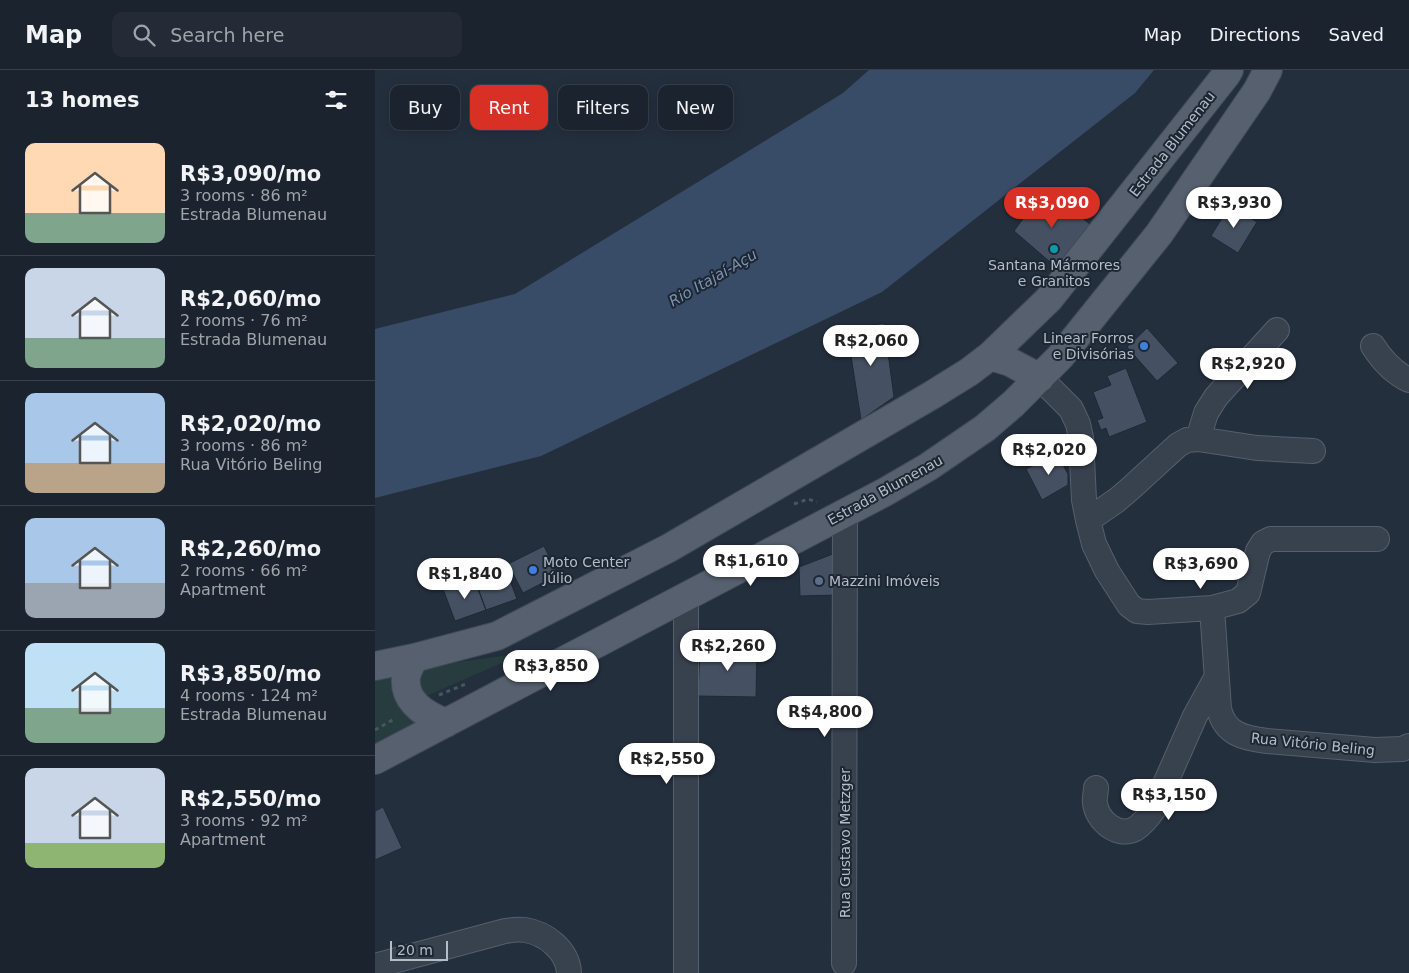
<!DOCTYPE html>
<meta charset="utf-8">
<style>
body{margin:0;font-family:"DejaVu Sans",sans-serif;background:#242b36;color:#f1f3f6;height:100vh;display:flex;flex-direction:column;font-size:19px;white-space:nowrap}
*{box-sizing:border-box;margin:0}
p{font-size:16px;color:#a0a4aa}
.icon{flex:none;width:28px;height:28px;fill:none;stroke:currentColor;stroke-width:2;stroke-linecap:round;stroke-linejoin:round}
.map{position:relative;flex:1;overflow:hidden}
.sheet{display:flex;flex-direction:column;background:#1b232e;width:375px}
.sheet>*{flex:none}
.guide{position:absolute;left:15px;top:15px;width:475px;height:45px;display:flex;gap:10px}
.scale{position:absolute;left:15px;bottom:12px;width:58px;box-sizing:border-box;padding-left:5px;border:2px solid #b4bcc9;border-top:0;font-size:14px;line-height:18px;white-space:nowrap;color:#b4bcc9;-webkit-text-stroke:4px #1d2633;paint-order:stroke}
.price{position:absolute;translate:-50% -42px;padding:0 11px;border-radius:18px;background:#fff;color:#222;font-size:16px;line-height:32px;filter:drop-shadow(0 1px 2px #0008)}
.price::after{content:'';position:absolute;left:50%;top:30px;width:15px;height:11px;margin-left:-8px;background:inherit;clip-path:polygon(0 0,100% 0,50% 100%)}
.price.on{background:#d93025;color:#fff}
ul{padding:0;list-style:none}
li{display:flex;align-items:center;gap:15px;height:125px;padding:0 25px}
li+li{border-top:1px solid #39404a}
li span{display:grid;place-items:center;flex:none;width:140px;height:100px;border-radius:10px;color:#555}
li>.icon{margin-inline-start:auto}
span .icon{width:60px;height:60px;fill:#fffc;stroke-width:1}
li b{font-size:21px}
h2{display:flex;justify-content:space-between;align-items:center;height:60px;padding:0 25px;font-size:21px}
.chip{padding:0 18px;border-radius:10px;background:#1b232e;box-shadow:0 2px 12px #0003,0 0 0 1px #39404a;font-size:18px;line-height:45px}
.chip.on{background:#d93025;color:#fff}
header{display:flex;align-items:center;gap:30px;box-sizing:border-box;height:70px;padding:0 25px;background:#1b232e;border-bottom:1px solid #39404a}
header strong{font-size:24px}
nav{display:flex;gap:28px;margin-inline-start:auto;font-size:18px}
.search{width:350px;height:45px;background:#242b36;display:flex;align-items:center;gap:12px;box-sizing:border-box;padding:0 18px;border-radius:10px;color:#a0a4aa;font-size:19px}
main{display:flex;flex:1;min-height:0}
.map>svg:first-child{display:block}
</style>
<header>
<strong>Map</strong>
<div class="search"><svg class="icon" aria-label="search" viewBox="0 0 24 24"><circle cx="10" cy="10" r="6"/><path d="M15 15l6 6"/></svg>Search here</div>
<nav><a>Map</a><a>Directions</a><a>Saved</a></nav>
</header>
<main>
<section class="sheet">
<h2>13 homes<svg class="icon" aria-label="filters" viewBox="0 0 24 24"><path d="M4 7h16M4 17h16"/><circle cx="9" cy="7" r="2"/><circle cx="15" cy="17" r="2"/></svg></h2>
<ul>
<li><span style="background:linear-gradient(#ffd9b3 70%,#7fa58c 0)"><svg class="icon" aria-label="home" viewBox="0 0 24 24"><path d="M3 11l9-7 9 7M6 9v11h12V9"/></svg></span><div><b>R$3,090/mo</b><p>3 rooms · 86 m²</p><p>Estrada Blumenau</p></div></li>
<li><span style="background:linear-gradient(#c9d6e8 70%,#7fa58c 0)"><svg class="icon" aria-label="home" viewBox="0 0 24 24"><path d="M3 11l9-7 9 7M6 9v11h12V9"/></svg></span><div><b>R$2,060/mo</b><p>2 rooms · 76 m²</p><p>Estrada Blumenau</p></div></li>
<li><span style="background:linear-gradient(#a9c7e8 70%,#b9a48a 0)"><svg class="icon" aria-label="home" viewBox="0 0 24 24"><path d="M3 11l9-7 9 7M6 9v11h12V9"/></svg></span><div><b>R$2,020/mo</b><p>3 rooms · 86 m²</p><p>Rua Vitório Beling</p></div></li>
<li><span style="background:linear-gradient(#a9c7e8 65%,#9aa5b1 0)"><svg class="icon" aria-label="home" viewBox="0 0 24 24"><path d="M3 11l9-7 9 7M6 9v11h12V9"/></svg></span><div><b>R$2,260/mo</b><p>2 rooms · 66 m²</p><p>Apartment</p></div></li>
<li><span style="background:linear-gradient(#bfe0f5 65%,#7fa58c 0)"><svg class="icon" aria-label="home" viewBox="0 0 24 24"><path d="M3 11l9-7 9 7M6 9v11h12V9"/></svg></span><div><b>R$3,850/mo</b><p>4 rooms · 124 m²</p><p>Estrada Blumenau</p></div></li>
<li><span style="background:linear-gradient(#c9d6e8 75%,#8fb573 0)"><svg class="icon" aria-label="home" viewBox="0 0 24 24"><path d="M3 11l9-7 9 7M6 9v11h12V9"/></svg></span><div><b>R$2,550/mo</b><p>3 rooms · 92 m²</p><p>Apartment</p></div></li>
</ul>
</section>
<div class="map">
<svg width="1034" height="903" viewBox="0 0 1034 903">
<rect width="100%" height="100%" fill="#242f3e"/>
<path fill="#263c3f" d="M149,583l-102,45 -5,-9 4,-22z
M23,601l27,54 -50,26v-76z"/>
<path fill="#394c67" d="M494,0h285l-19,23 -253,199 -341,164 -166,42v-169l140,-35 328,-201z"/>
<path fill="#455162" stroke="#1f2835" d="M676,123l40,32 -34,43 -43,-37 22,-30z
M855,135l27,17 -19,31 -27,-17z
M509,253l10,74 -33,23 -14,-90z
M772,258l31,35 -21,18 -30,-34z
M751,298l21,54 -38,15 -3,-9 -5,2 -4,-10 6,-2 -10,-26 18,-7 -4,-9z
M682,384l11,20v11l-26,15 -16,-31z
M169,476l14,29 -35,18 -15,-29z
M463,482v43l-38,1 -1,-29z
M130,497l12,32 -31,11 -12,-32z
M99,508l12,32 -31,11 -12,-32z
M325,577l57,2 -1,48 -58,-1z
M8,737l19,41 -27,12v-49z"/>
<g fill="none" stroke-linecap="round" stroke-linejoin="round">
<g stroke="#565f6c" stroke-width="26">
<path id="minor" d="M998,276c9,14 21,27 36,34
M665,308l31,31 7,15 3,14 3,62 4,20 6,24 13,27 22,34 8,6 11,1 64,-4 7,101c6,25 24,29 48,32l108,9 27,-1 7,-3
M823,369l8,-26 10,-16 61,-67
M713,450l29,-20 14,-12 47,-43 9,-5 11,-1 59,9 56,3
M311,527v376
M837,538l26,-7 10,-8 10,-42 5,-8 8,-4h106
M721,718c0,5 -2,10 -1,15 2,18 23,35 40,26 8,-5 14,-13 19,-20l41,-93 21,-38
M469,893l1,-450
M0,896l130,-35c6,-1 13,-2 20,-1 21,3 43,21 44,43"/>
</g>
<g stroke="#414a57" stroke-width="30">
<path id="major" d="M615,286l20,6 30,16
M39,588c-3,6 -7,13 -8,19 -3,25 20,38 40,46
M0,596l39,-8 83,-22 172,-88 263,-153 37,-23 21,-16 59,-57 177,-224 3,-5
M0,690l510,-268 43,-25 57,-39 28,-24 47,-47 99,-123 98,-143 11,-21"/>
</g>
<path stroke="#44595c" stroke-width="3" stroke-dasharray="4 4" stroke-linecap="butt" d="M419,434l14,-5 9,3
M64,625l27,-11
M0,660l21,-12"/>
<use href="#minor" stroke="#38414e" stroke-width="24"/>
<use href="#major" stroke="#56606e" stroke-width="28"/>
</g>
<circle fill="#0f9aa8" stroke="#1d2633" stroke-width="2" cx="679" cy="179" r="5"/>
<g fill="#3f7fe0" stroke="#1d2633" stroke-width="2">
<circle cx="769" cy="276" r="5"/>
<circle cx="158" cy="500" r="5"/>
</g>
<circle fill="#5c6f8a" stroke="#1d2633" stroke-width="2" cx="444" cy="511" r="5"/>
<g text-anchor="middle" stroke-width="4" stroke-linejoin="round" paint-order="stroke">
<g font-size="14" fill="#b4bcc9" stroke="#1d2633">
<text transform="translate(797 74) rotate(-52)" y="5">Estrada Blumenau</text>
<text transform="translate(510 420) rotate(-29)" y="5">Estrada Blumenau</text>
<text transform="translate(938 674) rotate(6)" y="5">Rua Vitório Beling</text>
<text transform="translate(470 773) rotate(-90)" y="5">Rua Gustavo Metzger</text>
</g>
<g font-size="14" fill="#b4bcc9" stroke="#1d2633" text-anchor="start">
<text x="679" y="200" text-anchor="middle">Santana Mármores<tspan x="679" dy="16">e Granitos</tspan></text>
<text x="759" y="273" text-anchor="end">Linear Forros<tspan x="759" dy="16">e Divisórias</tspan></text>
<text x="168" y="497">Moto Center<tspan x="168" dy="16">Júlio</tspan></text>
<text x="454" y="516">Mazzini Imóveis</text>
</g>
<g font-size="15" font-style="italic" fill="#7c92b1" stroke="#1d2633">
<text transform="translate(338 208) rotate(-30)" y="5">Rio Itajaí-Açu</text>
</g>
</g>
</svg>
<div class="scale">20 m</div>
<b class="price on" style="left:677px;top:159px">R$3,090</b>
<b class="price" style="left:859px;top:159px">R$3,930</b>
<b class="price" style="left:496px;top:297px">R$2,060</b>
<b class="price" style="left:873px;top:320px">R$2,920</b>
<b class="price" style="left:674px;top:406px">R$2,020</b>
<b class="price" style="left:376px;top:517px">R$1,610</b>
<b class="price" style="left:826px;top:520px">R$3,690</b>
<b class="price" style="left:90px;top:530px">R$1,840</b>
<b class="price" style="left:353px;top:602px">R$2,260</b>
<b class="price" style="left:176px;top:622px">R$3,850</b>
<b class="price" style="left:450px;top:668px">R$4,800</b>
<b class="price" style="left:292px;top:715px">R$2,550</b>
<b class="price" style="left:794px;top:751px">R$3,150</b>
<div class="guide">
<a class="chip">Buy</a>
<a class="chip on">Rent</a>
<a class="chip">Filters</a>
<a class="chip">New</a>
</div>
</div>
</main>
